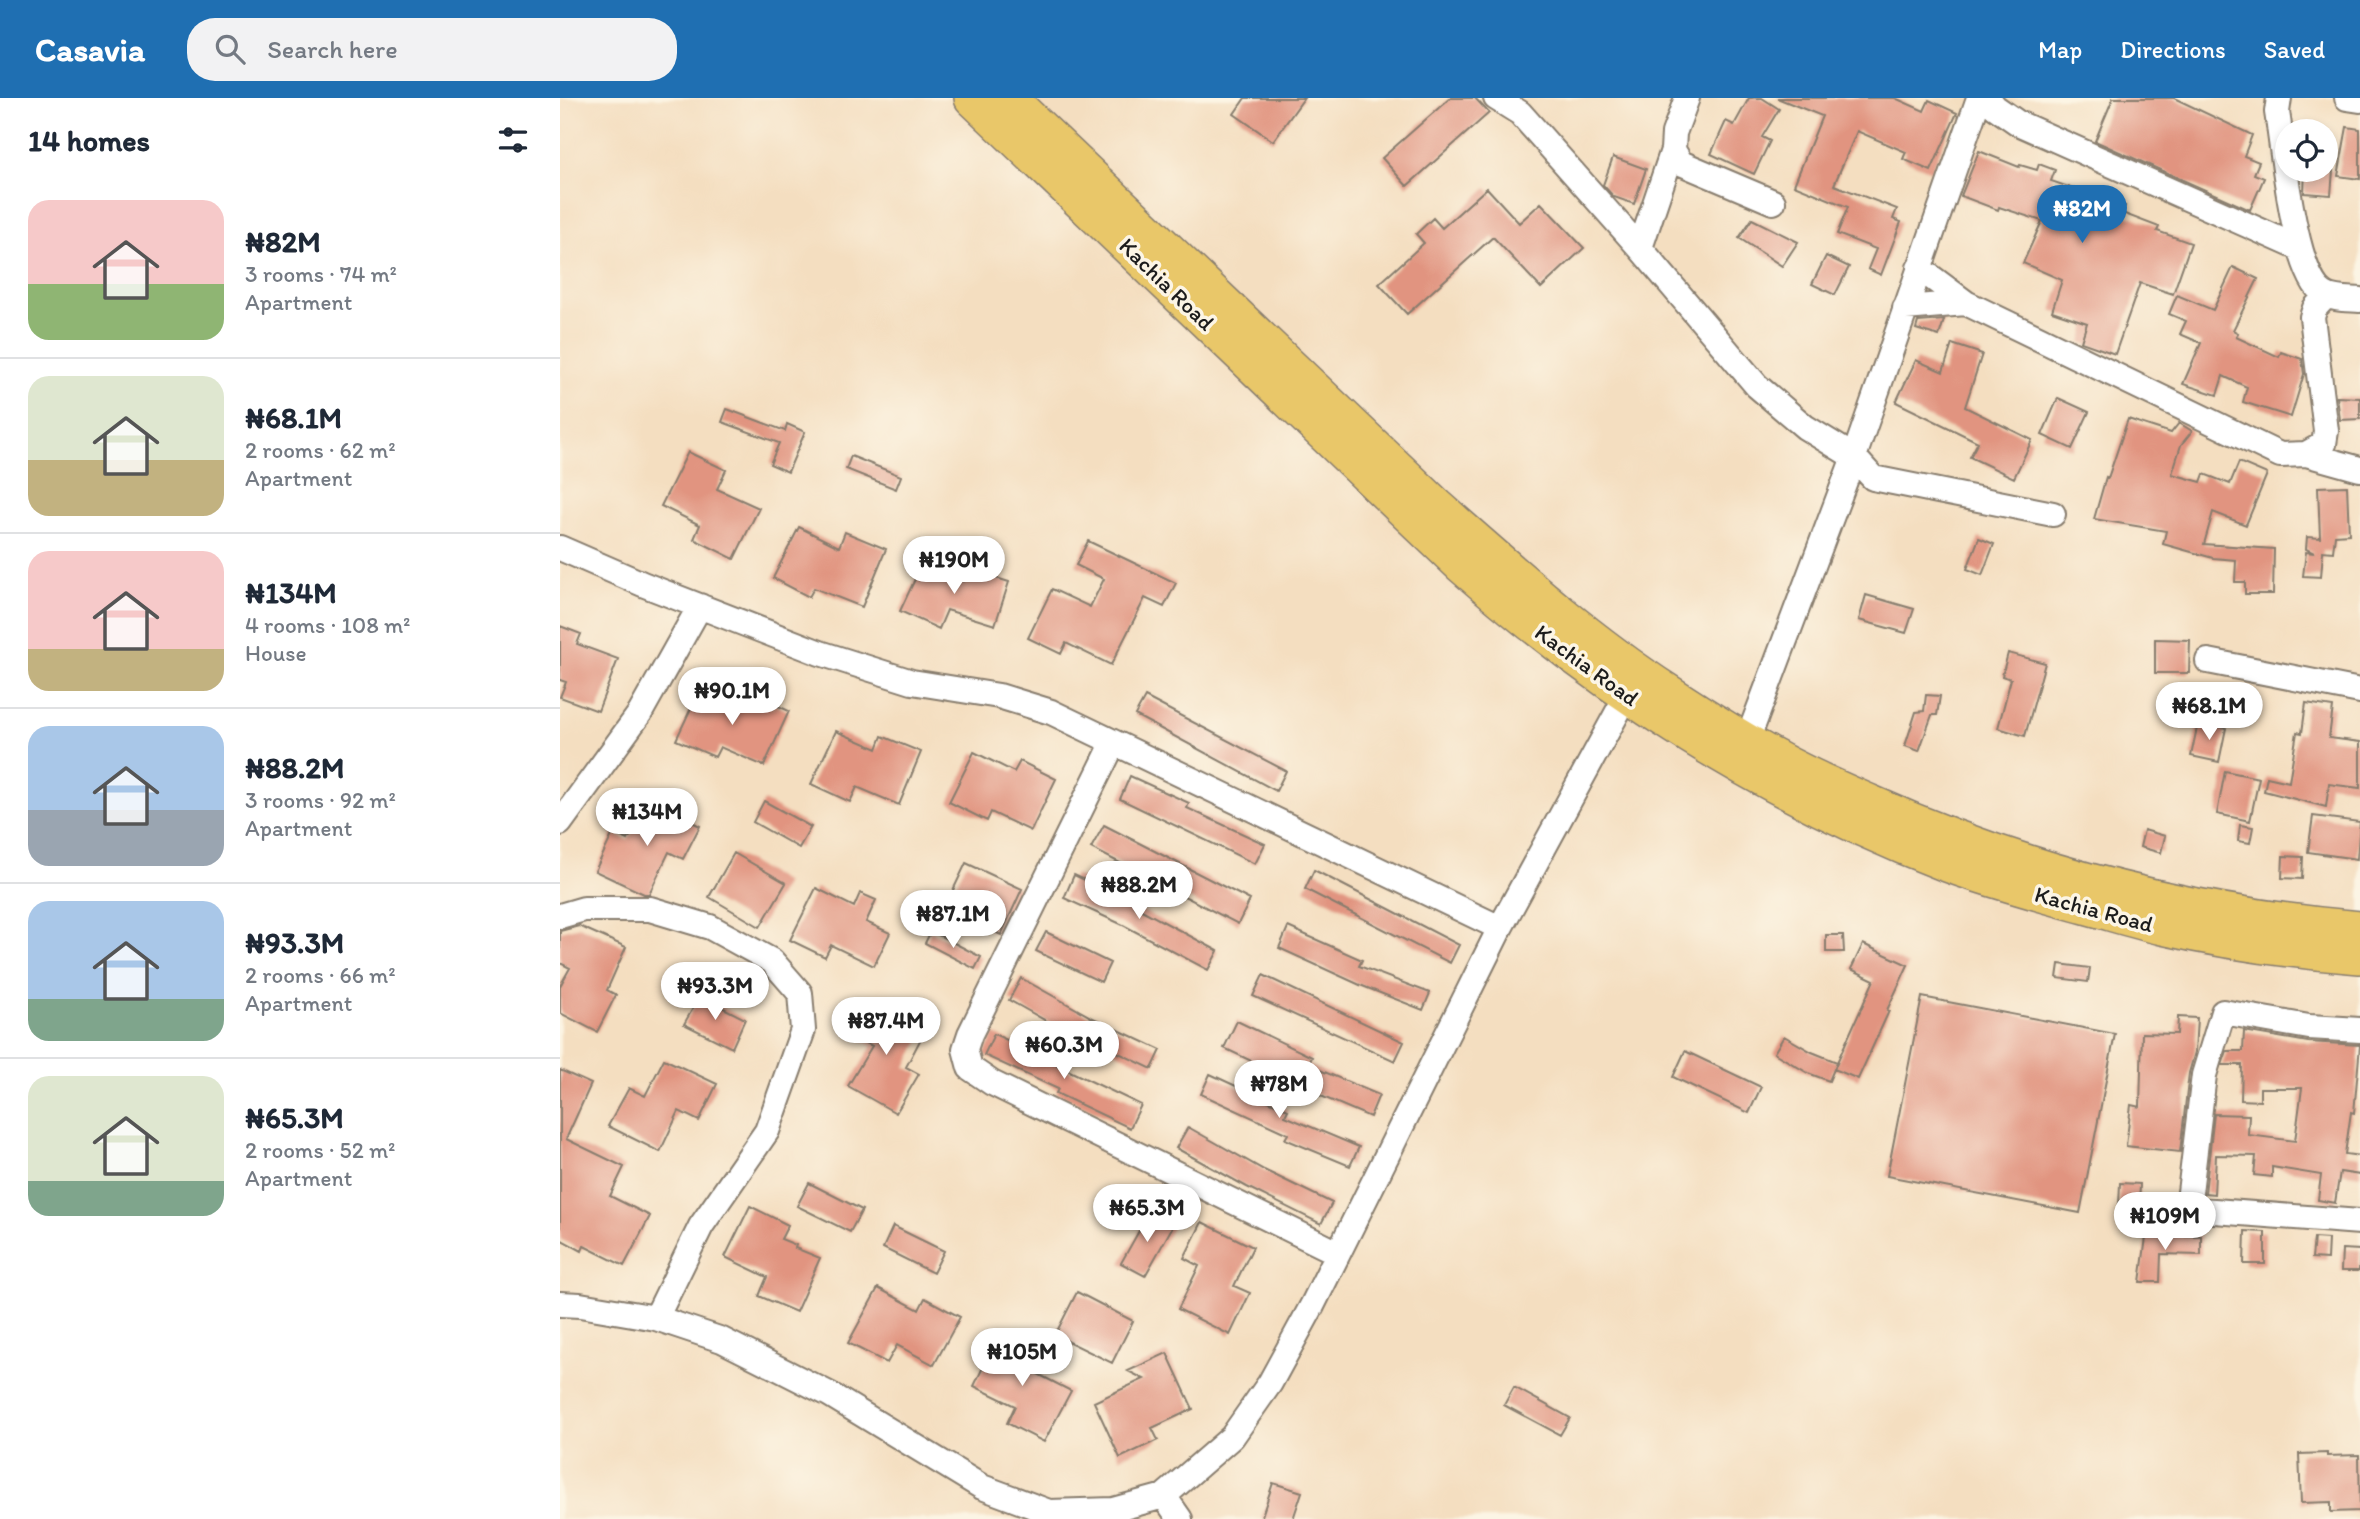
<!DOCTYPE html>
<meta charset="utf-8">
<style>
body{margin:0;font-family:Itim,sans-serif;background:#f2f2f3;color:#1f2937;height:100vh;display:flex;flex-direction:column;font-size:26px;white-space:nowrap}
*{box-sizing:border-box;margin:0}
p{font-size:23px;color:#747a83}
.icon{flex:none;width:38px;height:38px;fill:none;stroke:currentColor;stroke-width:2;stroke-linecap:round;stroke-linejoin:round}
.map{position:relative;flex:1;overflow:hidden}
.drawer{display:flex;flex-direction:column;background:#fff;width:560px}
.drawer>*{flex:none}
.buttons{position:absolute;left:1715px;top:21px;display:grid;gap:14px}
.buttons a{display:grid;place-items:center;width:63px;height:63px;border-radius:50%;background:#fff;box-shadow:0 4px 10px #0003;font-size:35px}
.price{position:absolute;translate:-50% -60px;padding:0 16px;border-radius:24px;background:#fff;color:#222;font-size:23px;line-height:46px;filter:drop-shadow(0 2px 4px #0008)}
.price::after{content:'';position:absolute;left:50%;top:42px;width:21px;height:16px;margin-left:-10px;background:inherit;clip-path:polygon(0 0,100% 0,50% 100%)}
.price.current{background:#1f6fb2;color:#fff}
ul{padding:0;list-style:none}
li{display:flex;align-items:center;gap:21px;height:175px;padding:0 28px}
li+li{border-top:2px solid #e0e1e3}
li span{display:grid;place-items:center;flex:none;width:196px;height:140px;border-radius:21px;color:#555}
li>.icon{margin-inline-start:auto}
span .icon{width:84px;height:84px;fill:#fffc;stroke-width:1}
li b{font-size:30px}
h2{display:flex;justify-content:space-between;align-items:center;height:84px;padding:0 28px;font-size:30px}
header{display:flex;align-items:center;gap:42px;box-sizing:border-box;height:98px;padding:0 35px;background:#1f6fb2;color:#fff}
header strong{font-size:33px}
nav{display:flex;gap:38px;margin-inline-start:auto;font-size:24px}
.search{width:490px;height:63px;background:#f2f2f3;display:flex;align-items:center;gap:18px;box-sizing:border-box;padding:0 24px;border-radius:28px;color:#747a83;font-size:26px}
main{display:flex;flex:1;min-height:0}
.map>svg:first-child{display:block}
</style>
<header>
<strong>Casavia</strong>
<div class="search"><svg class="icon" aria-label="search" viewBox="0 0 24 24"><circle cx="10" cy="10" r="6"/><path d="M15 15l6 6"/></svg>Search here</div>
<nav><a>Map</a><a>Directions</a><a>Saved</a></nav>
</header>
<main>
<section class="drawer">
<h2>14 homes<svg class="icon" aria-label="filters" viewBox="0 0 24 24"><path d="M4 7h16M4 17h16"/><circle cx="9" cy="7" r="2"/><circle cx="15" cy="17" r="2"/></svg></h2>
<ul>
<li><span style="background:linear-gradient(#f6c9c9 60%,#8fb573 0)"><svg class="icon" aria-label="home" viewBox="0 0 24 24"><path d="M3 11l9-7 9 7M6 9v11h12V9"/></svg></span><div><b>₦82M</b><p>3 rooms · 74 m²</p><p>Apartment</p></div></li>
<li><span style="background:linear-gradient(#dfe7d0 60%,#c2b280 0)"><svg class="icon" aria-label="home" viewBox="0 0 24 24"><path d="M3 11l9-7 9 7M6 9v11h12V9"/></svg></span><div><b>₦68.1M</b><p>2 rooms · 62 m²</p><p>Apartment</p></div></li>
<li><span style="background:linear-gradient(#f6c9c9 70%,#c2b280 0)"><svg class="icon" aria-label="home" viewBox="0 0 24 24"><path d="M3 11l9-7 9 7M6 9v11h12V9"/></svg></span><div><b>₦134M</b><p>4 rooms · 108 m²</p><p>House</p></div></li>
<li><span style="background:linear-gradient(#a9c7e8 60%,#9aa5b1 0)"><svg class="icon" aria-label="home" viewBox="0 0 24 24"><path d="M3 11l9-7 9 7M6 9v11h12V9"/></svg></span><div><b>₦88.2M</b><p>3 rooms · 92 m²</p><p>Apartment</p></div></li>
<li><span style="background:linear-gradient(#a9c7e8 70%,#7fa58c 0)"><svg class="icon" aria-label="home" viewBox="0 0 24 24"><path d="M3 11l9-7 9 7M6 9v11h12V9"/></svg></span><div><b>₦93.3M</b><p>2 rooms · 66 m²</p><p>Apartment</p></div></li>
<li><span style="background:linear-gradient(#dfe7d0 75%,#7fa58c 0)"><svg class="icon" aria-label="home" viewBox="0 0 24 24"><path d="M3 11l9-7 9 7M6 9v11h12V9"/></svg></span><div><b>₦65.3M</b><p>2 rooms · 52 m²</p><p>Apartment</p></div></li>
</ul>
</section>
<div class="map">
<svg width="1800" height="1421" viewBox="0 0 1800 1421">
<rect width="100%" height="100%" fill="#fcf5e5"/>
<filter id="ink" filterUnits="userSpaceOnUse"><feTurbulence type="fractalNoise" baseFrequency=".0143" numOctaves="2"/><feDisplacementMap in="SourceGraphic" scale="14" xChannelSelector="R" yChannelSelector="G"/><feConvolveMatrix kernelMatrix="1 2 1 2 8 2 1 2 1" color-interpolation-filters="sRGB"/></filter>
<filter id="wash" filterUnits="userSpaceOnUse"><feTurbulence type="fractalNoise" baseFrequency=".00686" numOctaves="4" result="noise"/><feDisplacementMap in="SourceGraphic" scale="28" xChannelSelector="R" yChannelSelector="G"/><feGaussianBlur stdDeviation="1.57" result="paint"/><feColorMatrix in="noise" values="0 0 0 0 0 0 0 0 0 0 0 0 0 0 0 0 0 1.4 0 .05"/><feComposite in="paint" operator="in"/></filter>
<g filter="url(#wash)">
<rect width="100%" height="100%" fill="#f4dec0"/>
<g id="blocks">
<path fill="#e19480" d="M685,0h59l-31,43 -39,-27z
M890,0h25l14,15 -82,73 -25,-28z
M1189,0h13l17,11 -17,28 8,4 -16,33 -43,-20 15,-33 8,4z
M1217,0h118l29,13 5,-11 28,13 -26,58 -28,-12 3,-7 -49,-21 -23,54 63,24 -4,10 8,3 -20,53 -13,-6 8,-20 -39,-15 11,-27 -54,-22 28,-69z
M1553,0h61l78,37 -8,21 15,6 -5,12 10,4 -14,32 -155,-69z
M1787,29l13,2v50l-22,-3z
M1419,53l40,16 1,-2 17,5 2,-6 16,6 -4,11 74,25 -3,7 37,14 -2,4 34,12 -18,51 -33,-11 -25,71 -34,-12 6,-19 -35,-12 10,-31 -39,-17 19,-42 -43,-14 -1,3 -37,-14z
M1053,59l33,12 -12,35 -20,-7 -11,-12z
M1745,72h28l-2,25 -27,-2z
M927,90l32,35 22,-20 43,45 -43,40 -48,-51 -86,77 -28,-30 45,-41 -8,-9 17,-16 9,10z
M1192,121l46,23 -16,24 -43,-28z
M1266,158l23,11 -14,28 -23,-11z
M1673,169l25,12 -25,51 5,3 -2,4 43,20 2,-5 21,7 2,15 -13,43 -48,-15 4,-15 -24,-11 -6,19 -34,-11 18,-41 -21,-9 6,-13 -17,-7 8,-19 36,15z
M1384,222l-5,16 -23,-7 2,-7z
M1392,246l30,10 -17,53 67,33 -18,38 -44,-21 8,-15 -82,-40 20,-42 27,12z
M1777,299l23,1v21l-20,1z
M1498,300l31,14 -17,37 -30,-14z
M167,311l58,22 2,-7 18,8 -17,40 -18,-8 9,-21 -57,-21z
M1568,321l43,14 8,-10 13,8 -11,14 -9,29 29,8 3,-8 26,10 9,-22 28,12 -21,51 -33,-13 -9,32 70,5 -1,45h-28v-12h-10l1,-22 -23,-2 -50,-14 3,-13 -72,-12 12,-42 2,1z
M128,354l38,18 -9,19 42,19 -25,51 -40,-20 6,-14 -39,-19z
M291,358l50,20 -5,13 -50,-20z
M1787,388l2,48 -14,1 -2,17 -10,-1 -2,26 -18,-1 3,-24 8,1 -8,-4 1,-12 13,1 -2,-51z
M239,429l40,20 6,-15 41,17 -24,58 -48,-19 -5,9 -36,-19z
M1419,440l15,6 -12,31 -15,-6z
M528,443l88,42 -12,24 -19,-9 -34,67 -45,-22 -5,11 -33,-16 24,-49 38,18 14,-28 -28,-14z
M363,464l40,19 4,-12 42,13 -14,43 -48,-15 -8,19 -39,-18z
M1306,497l48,14 -8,24 -47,-13z
M0,528l21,8 -4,10 41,15 -20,52 -38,-14 6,-15 -6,-2z
M1595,541l35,1 -1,33h-34z
M1448,555l37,10 -20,73 -27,-8 13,-49 -9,-3z
M141,589l41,19 4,-10 27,12 1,-4 15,7 -25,55 -44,-19 -5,10 -39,-17z
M1366,597l14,1 -3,19h-5l-13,36 -14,-5 11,-34 8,-1z
M585,599l141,74 -10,20 -141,-76z
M1746,605l27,4 -4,31 31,4v46l-31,-4 -3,23 -62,-16 3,-14 22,5 8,-50 5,1z
M1638,625l28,5 -7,34 -28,-6z
M276,633l41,18 5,-13 39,16 -22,53 -42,-18 -7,15 -39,-18z
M414,654l40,20 6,-11 36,18 -25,52 -40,-19 -4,9 -38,-19z
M1665,673l34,7 -9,43 -33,-7z
M570,678l59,27 -2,5 78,36 -10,20 -135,-65z
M89,702l51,26 -17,33 -14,-7 -20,42h-5l-49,-23 18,-38 15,7z
M204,703l47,26 -12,21 -46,-26z
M1753,718l47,6 -3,37 -49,-7z
M544,727l146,75 -12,24 -147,-76z
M1680,727l13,2 -3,16 -12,-2z
M1584,732l21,6 -4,17 -21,-6z
M174,755l52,30 -26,44 -51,-30z
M1723,758l20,1 -1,22 -20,-1z
M406,765l56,26 -21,46 -57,-26z
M754,772l145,75 -9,18 -145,-74z
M514,777l61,28 -1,3 84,45 -10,19 -85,-45 -59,-27z
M256,790l38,19 6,-14 16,7 -10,22 24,11 -16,33 -43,-21 -6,12 -35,-17z
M19,828l47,21 -19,43 9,5 -19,37 -37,-19v-27l10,-18 -10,-5v-32z
M728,829l74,33 -3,6 71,27 -7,17 -63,-25 -81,-37z
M371,833l50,26 -6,12 -50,-26z
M486,834l64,31 -9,19 -65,-31z
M1266,837h17l1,17h-18z
M1303,846l45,21 -21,45 2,1 -31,68 -24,-10 40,-89 -23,-11z
M1499,866l31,4 -2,14 -31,-4z
M703,877l141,67 -9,19 -142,-65z
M461,880l70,39 70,33 -9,19 -77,-37 -2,4 -64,-36z
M140,898l45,23 -13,29 -48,-24z
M1362,899l193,37 -35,179 -193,-37z
M310,903l56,28 -20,38 13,7 -23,39 -48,-27 24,-40 -19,-10z
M1618,919l19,1 -2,34 -6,21 -9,79 -54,-6 5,-41 9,2 2,-74 35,1z
M677,923l75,36 -4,8 71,30 -9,22 -61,-26 1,-2 -86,-41z
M1684,933l64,11 52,3 -6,68 -3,-1 -6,42 15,2v19l-20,-3 -5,31 -17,-3 3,-25 -49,-8v10l-18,-2 2,-19 -40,-1 -2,39 -9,-1 9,-79 35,1 -1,20 47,6 7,-53h-42v13l-19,-1 1,-35h-20l5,-14h16z
M434,936l63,29v2l84,40 -11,23 -74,-35 2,-4 -74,-34z
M1224,938l28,16 25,10 -8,19 -21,-8 -34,-20z
M1125,953l76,36 -12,26 -76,-36z
M104,961l53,25 -18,37 -20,-10 -19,41 -52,-26 21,-38 16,8z
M0,972l31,14 -25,55 58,28 -14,29 40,20 -26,50 -40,-20 -2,5 -22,-12z
M650,976l78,36 -3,6 74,31 -9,19 -65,-27 3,-5 -87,-40z
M628,1029l76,43 68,33 -11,21 -74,-37 -71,-39z
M249,1085l53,27 -12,22 -53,-26z
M1560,1085l20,1 -1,22 -20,-1z
M190,1108l38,19 -7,14 15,6 -1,3 25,10 -24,54 -37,-16 8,-19 -42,-20z
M589,1115l24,13 -28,50 -24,-13z
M642,1124l51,25 -19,39 16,7 -20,42 -52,-26 21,-43 -15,-8z
M333,1128l51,25 -11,22 -50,-25z
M1587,1132l17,3v2l37,1v19l-40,-1 -1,28h-20z
M1685,1133l20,1v32h-21z
M1754,1140l14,1 -1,20 -15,-1z
M1782,1151l18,1 -1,21h-18z
M318,1190l41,22 6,-12 35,19 -26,48 -37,-20 -10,18 -39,-20z
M517,1194l56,29 -21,42 -57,-28z
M439,1236l40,18 -9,18 41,21 -27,51 -37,-19 8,-17 -41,-20z
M607,1255l26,56 -41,19 6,12 -38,18 -26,-56 50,-23 -16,-8z
M954,1289l56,31 -10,17 -56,-30z
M1767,1355v3l32,-1 1,56 -29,1v-10l-30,1 -2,-49z
M713,1385l29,9 -9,27h-32z"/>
</g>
</g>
<g filter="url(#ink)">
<use href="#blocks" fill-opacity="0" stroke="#887d6e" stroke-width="2"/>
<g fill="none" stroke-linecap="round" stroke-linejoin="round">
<g stroke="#887d6e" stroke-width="28">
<path id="minor" d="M936,0l24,15 120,135 117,138 48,41 49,30 19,21 180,36
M1428,0l7,9 23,16 281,125
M1719,0l-2,14c6,37 17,162 46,181 9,7 26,6 37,7
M1787,0l13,2
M1113,52l8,13 92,39
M1080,150l33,-98 1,-17 13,-35
M1359,170l47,35 314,152 26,-1 18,-10 2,-13 -14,-114 3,-9 11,-12
M1345,210l61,-5
M1746,356l54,15
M0,450l85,37 175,68 92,29 87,14 52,16 449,216
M1648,563l152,30
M1187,643l107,-284 125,-359
M553,646l-143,290 -5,15 5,19 22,15 346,170
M0,725l80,-110 60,-107
M0,818l24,-7h66l60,18 62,34 28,32 3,37 -36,101 -66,95 -45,92
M1800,932l-51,-3 -86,-15 -19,63 -16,134 172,13
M0,1206l20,1 76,13 66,22 107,54 153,93 67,25 64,-2 51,-14 68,-59 38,-54 42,-77 188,-378 127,-233
M604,1398l16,23"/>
</g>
<g stroke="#887d6e" stroke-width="38">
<path id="highway" d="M412,0l489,467c142,125 306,230 483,298 46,17 94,30 141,43 26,7 51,15 77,21 65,15 131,24 198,29
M449,0l428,408c74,65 148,132 231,186 35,23 71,46 108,66 30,17 63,31 95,45 157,70 318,111 489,126"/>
</g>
<use href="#minor" stroke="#fff" stroke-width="24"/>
<use href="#highway" stroke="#e9c769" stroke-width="35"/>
</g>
</g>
<g text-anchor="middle" stroke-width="7" stroke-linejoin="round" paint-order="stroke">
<g font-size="23" fill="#1c1c1c" stroke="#fcf5e5">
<text transform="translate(607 186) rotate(44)" y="8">Kachia Road</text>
<text transform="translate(1027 567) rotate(36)" y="8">Kachia Road</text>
<text transform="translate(1534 811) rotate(15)" y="8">Kachia Road</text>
</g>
</g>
</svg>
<div class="buttons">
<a><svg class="icon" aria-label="locate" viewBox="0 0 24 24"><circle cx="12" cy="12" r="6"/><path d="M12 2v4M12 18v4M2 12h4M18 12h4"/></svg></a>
</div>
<b class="price current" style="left:1522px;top:147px">₦82M</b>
<b class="price" style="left:394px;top:498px">₦190M</b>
<b class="price" style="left:172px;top:629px">₦90.1M</b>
<b class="price" style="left:1649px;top:644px">₦68.1M</b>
<b class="price" style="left:87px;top:750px">₦134M</b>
<b class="price" style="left:579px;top:823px">₦88.2M</b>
<b class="price" style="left:393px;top:852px">₦87.1M</b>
<b class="price" style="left:155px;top:924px">₦93.3M</b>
<b class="price" style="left:326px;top:959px">₦87.4M</b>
<b class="price" style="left:504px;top:983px">₦60.3M</b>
<b class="price" style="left:719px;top:1022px">₦78M</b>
<b class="price" style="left:587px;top:1146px">₦65.3M</b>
<b class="price" style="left:1605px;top:1154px">₦109M</b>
<b class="price" style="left:462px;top:1290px">₦105M</b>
</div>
</main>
